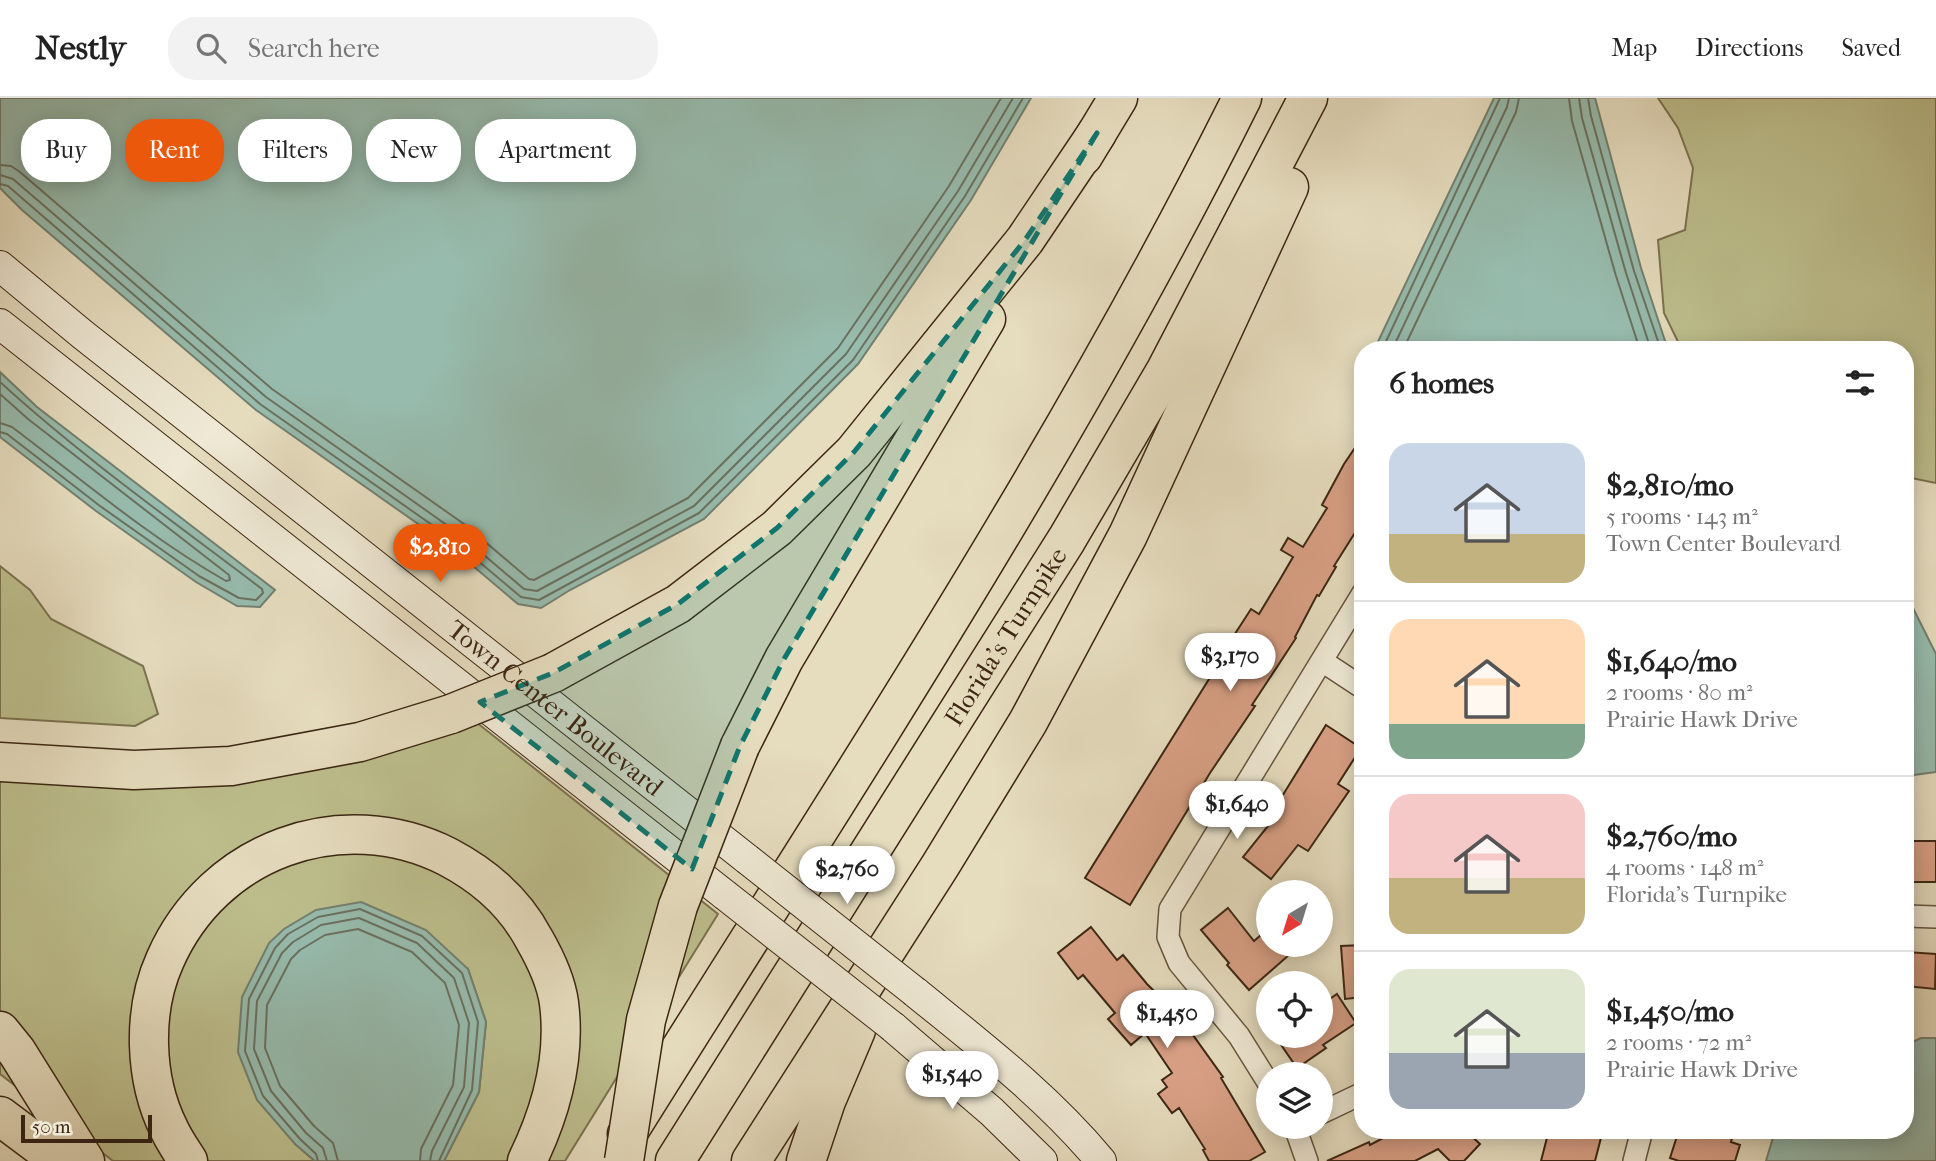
<!DOCTYPE html>
<meta charset="utf-8">
<style>
body{margin:0;font-family:"IM FELL French Canon",serif;background:#f2f2f2;color:#222;height:100vh;display:flex;flex-direction:column;font-size:26px;white-space:nowrap}
*{box-sizing:border-box;margin:0}
p{font-size:23px;color:#767676}
.icon{flex:none;width:38px;height:38px;fill:none;stroke:currentColor;stroke-width:2;stroke-linecap:round;stroke-linejoin:round}
.map{position:relative;flex:1;overflow:hidden}
.side{position:absolute;left:1354px;top:243px;width:560px;height:798px;display:flex;flex-direction:column;background:#fff;border-radius:28px;box-shadow:0 4px 18px #0003}
.side>*{flex:none}
.banner{position:absolute;left:21px;top:21px;width:665px;height:63px;display:flex;gap:14px}
.needle{width:46px;rotate:218deg}
.buttons{position:absolute;left:1256px;top:782px;display:grid;gap:14px}
.buttons a{display:grid;place-items:center;width:77px;height:77px;border-radius:50%;background:#fff;box-shadow:0 4px 18px #0003;font-size:35px}
.scale{position:absolute;left:21px;bottom:18px;width:131px;box-sizing:border-box;padding-left:7px;border:4px solid #3c2613;border-top:0;font-size:19px;line-height:24px;white-space:nowrap;color:#3c2613;-webkit-text-stroke:5px #efe9d5;paint-order:stroke}
.price{position:absolute;translate:-50% -60px;padding:0 16px;border-radius:24px;background:#fff;color:#222;font-size:23px;line-height:46px;filter:drop-shadow(0 2px 4px #0008)}
.price::after{content:'';position:absolute;left:50%;top:42px;width:21px;height:16px;margin-left:-10px;background:inherit;clip-path:polygon(0 0,100% 0,50% 100%)}
.price.selected{background:#ea580c;color:#fff}
ul{padding:0;list-style:none}
li{display:flex;align-items:center;gap:21px;height:175px;padding:0 35px}
li+li{border-top:2px solid #e0e0e0}
li span{display:grid;place-items:center;flex:none;width:196px;height:140px;border-radius:21px;color:#555}
li>.icon{margin-inline-start:auto}
span .icon{width:84px;height:84px;fill:#fffc;stroke-width:1}
li b{font-size:30px}
h2{display:flex;justify-content:space-between;align-items:center;height:84px;padding:0 35px;font-size:30px}
.chip{padding:0 24px;border-radius:28px;background:#fff;box-shadow:0 4px 18px #0003;font-size:24px;line-height:63px}
.chip.selected{background:#ea580c;color:#fff}
header{display:flex;align-items:center;gap:42px;box-sizing:border-box;height:98px;padding:0 35px;background:#fff;border-bottom:2px solid #e0e0e0}
header strong{font-size:33px}
nav{display:flex;gap:38px;margin-inline-start:auto;font-size:24px}
.search{width:490px;height:63px;background:#f2f2f2;display:flex;align-items:center;gap:18px;box-sizing:border-box;padding:0 24px;border-radius:28px;color:#767676;font-size:26px}
.map>svg:first-child{display:block}
</style>
<header>
<strong>Nestly</strong>
<div class="search"><svg class="icon" aria-label="search" viewBox="0 0 24 24"><circle cx="10" cy="10" r="6"/><path d="M15 15l6 6"/></svg>Search here</div>
<nav><a>Map</a><a>Directions</a><a>Saved</a></nav>
</header>
<div class="map">
<svg width="1936" height="1063" viewBox="0 0 1936 1063">
<rect width="100%" height="100%" fill="#e6ddbf"/>
<filter id="stains"><feTurbulence type="fractalNoise" baseFrequency=".00286" numOctaves="4"/><feColorMatrix values="0 0 0 0 .2 0 0 0 0 .09 0 0 0 0 .02 0 0 0 .5 -.17"/></filter>
<radialGradient id="worn" r=".72"><stop offset=".6" stop-color="#630" stop-opacity="0"/><stop offset="1" stop-color="#630" stop-opacity=".3"/></radialGradient>
<path fill="#bdbf8d" stroke="#7c7250" stroke-width="2" d="M1658,0h278v385l-30,-6v-127h-224l-18,-37 -6,-73 27,-10 8,-62 -15,-40z
M0,468l30,24 21,29 92,47 15,48 -23,12 -135,-8z
M476,624l242,192 -153,247h-24l22,-57 -40,-207 -196,-75 -174,137 19,202h-59l-113,-87v-298z
M302,755l107,1 73,39 55,81 11,64 -32,123h-72l35,-69 7,-70 -18,-53 -173,175 20,17h-112l-25,-43 -16,-64 12,-79 52,-78z"/>
<path fill="#97bcae" stroke="#738070" stroke-width="2" d="M0,0h1031l-60,102 -113,164 -154,155 -134,71 -29,18 -23,-4 -70,-59 -192,-135 -234,-200 -22,-22z
M1494,0h101l46,170 27,82h-294z
M0,274l37,35 238,183 -15,17 -23,-1 -41,-24 -100,-71 -96,-74z
M1906,501l6,7 24,48v118l-30,4z
M361,804l65,28 42,39 18,53 -7,70 -35,69h-129l-20,-17 -38,-44 -19,-48 4,-55 27,-54 15,-14 32,-19z
M1921,940h15v123h-170l9,-30 131,-1v-85z"/>
<g fill="none" stroke-linecap="round" stroke-linejoin="round">
<path stroke="#6a7160" stroke-width="2" d="M1569,0l3,23 44,155 24,74
M1579,0l3,20 44,155 25,77
M1588,0l3,18 43,155 27,79
M0,67l11,1 9,6 252,217 192,135 65,55 5,1 154,-82 150,-150 111,-162 52,-88
M0,77l13,4 253,218 192,136 66,56 13,2 157,-85 152,-152 112,-163 55,-93
M0,86l8,2 252,218 192,135 69,58 18,3 160,-87 154,-153 112,-164 58,-98
M1382,252l118,-252
M1392,252l115,-243 2,-9
M1403,252l113,-238 3,-14
M0,284c82,75 174,140 262,207l1,4 -7,7 -17,-2 -40,-22 -99,-70 -93,-72 -7,-2
M0,296l28,25 201,156 1,5 -4,1c-76,-43 -145,-102 -214,-154l-12,-4
M318,1063l-2,-7 -16,-15 -37,-43 -18,-45 4,-52 26,-51 13,-14 30,-17 42,-8 62,27 40,37 16,49 -6,68 -33,71
M327,1063l-4,-13 -17,-15 -35,-42 -17,-42 3,-48 25,-48 11,-11 28,-17 38,-7 58,25 37,35 15,45 -5,64 -32,64 -2,10
M338,1063l-5,-18 -19,-17 -34,-40 -15,-38 2,-43 24,-46 9,-9 25,-15 33,-6 54,23 33,31 14,42 -6,60 -32,64 -1,12"/>
</g>
<path fill="#d9a085" stroke="#3c2613" stroke-width="2" d="M1363,338v84l-29,46 2,1 -17,29 -2,-1 -22,42 1,1 -44,67 3,1 -45,67 -80,132 -45,-27 129,-207 -5,-3 17,-27 3,2 22,-34 8,5 20,-33 14,-24 -12,-7 7,-12 15,9 24,-39 -5,-3 22,-41z
M1326,627l35,23 -23,36 11,7 -41,60 -10,-6 -27,34 -28,-22 25,-31 -3,-2z
M1906,743h30v41h-30z
M1228,810l26,33 15,-13v17h11l9,10 -40,35 -22,-25 2,-2 -28,-33z
M1091,829l26,33 6,-5 24,29 33,33 43,60 -2,1 44,74 -16,9h-40l-6,-11 2,-1 -26,-41 -7,5 -14,-19 9,-7 -5,-7 10,-7 -27,-40 -14,12 -23,-26 7,-6 -32,-38 -5,4 -20,-26z
M1363,847v52l-18,2 -4,-53z
M1906,854l30,2 -1,35 -29,-3z
M1337,896l19,29 -33,22 3,3 -29,20 -22,-32h46v-31z
M1398,1032h67l15,14 -16,17h-14l-12,-12 -23,12h-88l42,-19 1,3z
M1549,1032h54l-8,31h-54z
M1679,1032h55l-3,12 9,3 -5,16h-56l-9,-3z"/>
<g fill="none" stroke-linecap="round" stroke-linejoin="round">
<g stroke="#66543e" stroke-width="24">
<path id="minor" d="M1322,563l41,27
M1906,818l30,1
M1269,986l-30,-48 -60,-73 -11,-26 2,-28 193,-316
M1321,1015l42,-20
M1295,1029l12,34
M1634,1063l8,-31"/>
</g>
<g stroke="#3c2613" stroke-width="32">
<g id="secondary">
<path id="s1" d="M0,168l82,68 665,525"/>
<path d="M0,226l725,571"/>
<path d="M915,894c65,53 132,104 186,169"/>
<path d="M893,929l99,85 50,49"/>
</g>
</g>
<g stroke="#3c2613" stroke-width="41">
<g id="motorway">
<path d="M1083,58l35,-58"/>
<path d="M553,575l125,-69 99,-76 77,-76 171,-212 72,-107"/>
<path d="M740,648l44,-87 202,-340"/>
<path d="M0,664l134,8 97,-4 129,-24 91,-28"/>
<path d="M0,933l17,21 68,109"/>
<path d="M0,1018l60,45"/>
<path d="M627,1036c213,-341 436,-676 615,-1036"/>
<path d="M188,1063c-7,-11 -14,-21 -19,-32 -25,-50 -27,-118 -4,-169 48,-110 176,-157 283,-103 36,19 67,46 86,82 11,19 22,42 25,64 7,55 -8,109 -32,158"/>
<path id="s2" d="M675,1063l392,-622 99,-169 142,-272"/>
<path d="M751,1063l189,-295 88,-144 100,-187 161,-348"/>
<path d="M806,1063l20,-60 30,-71"/>
</g>
</g>
<use href="#minor" stroke="#efe9d5" stroke-width="21"/>
<use href="#secondary" stroke="#efe9d5" stroke-width="30"/>
<use href="#motorway" stroke="#e6ddbf" stroke-width="38"/>
<g stroke="#3c2613" stroke-width="32" stroke-linecap="butt">
<path id="secondary-bridge" d="M747,761l168,133
M725,797l168,132"/>
</g>
<g stroke="#3c2613" stroke-width="41" stroke-linecap="butt">
<path id="motorway-bridge" d="M451,616l102,-41
M624,1063l22,-141 32,-114 62,-160"/>
</g>
<use href="#secondary-bridge" stroke="#efe9d5" stroke-width="30"/>
<use href="#motorway-bridge" stroke="#e6ddbf" stroke-width="38"/>
</g>
<path fill="#0f766e" fill-opacity="0.2" stroke="#0f766e" stroke-width="5" stroke-dasharray="14 9" stroke-linejoin="round" d="M1097,35l-313,526 -44,87 -48,123 -212,-167 73,-29 125,-69 99,-76 77,-76 171,-212z"/>
<g text-anchor="middle" stroke-width="7" stroke-linejoin="round" paint-order="stroke">
<g font-size="26" fill="#3c2613" stroke="#efe9d5">
<text dy="9" stroke="none"><textPath href="#s2" startOffset="620">Florida's Turnpike</textPath></text>
<text dy="9" stroke="none"><textPath href="#s1" startOffset="710">Town Center Boulevard</textPath></text>
</g>
</g>
<rect width="100%" height="100%" filter="url(#stains)"/>
<rect width="100%" height="100%" fill="url(#worn)"/>
</svg>
<div class="buttons">
<a><svg class="needle" viewBox="-14 -14 28 28"><path d="M0-13l5 13h-10z" fill="#e53935"/><path d="M0 13l5-13h-10z" fill="#767676"/></svg></a>
<a><svg class="icon" aria-label="locate" viewBox="0 0 24 24"><circle cx="12" cy="12" r="6"/><path d="M12 2v4M12 18v4M2 12h4M18 12h4"/></svg></a>
<a><svg class="icon" aria-label="layers" viewBox="0 0 24 24"><path d="M12 4l9 5-9 5-9-5zM3 14l9 5 9-5"/></svg></a>
</div>
<div class="scale">50 m</div>
<b class="price selected" style="left:440px;top:486px">$2,810</b>
<b class="price" style="left:1230px;top:595px">$3,170</b>
<b class="price" style="left:1237px;top:743px">$1,640</b>
<b class="price" style="left:847px;top:808px">$2,760</b>
<b class="price" style="left:1167px;top:952px">$1,450</b>
<b class="price" style="left:952px;top:1013px">$1,540</b>
<div class="banner">
<a class="chip">Buy</a>
<a class="chip selected">Rent</a>
<a class="chip">Filters</a>
<a class="chip">New</a>
<a class="chip">Apartment</a>
</div>
<section class="side">
<h2>6 homes<svg class="icon" aria-label="filters" viewBox="0 0 24 24"><path d="M4 7h16M4 17h16"/><circle cx="9" cy="7" r="2"/><circle cx="15" cy="17" r="2"/></svg></h2>
<ul>
<li><span style="background:linear-gradient(#c9d6e8 65%,#c2b280 0)"><svg class="icon" aria-label="home" viewBox="0 0 24 24"><path d="M3 11l9-7 9 7M6 9v11h12V9"/></svg></span><div><b>$2,810/mo</b><p>5 rooms · 143 m²</p><p>Town Center Boulevard</p></div></li>
<li><span style="background:linear-gradient(#ffd9b3 75%,#7fa58c 0)"><svg class="icon" aria-label="home" viewBox="0 0 24 24"><path d="M3 11l9-7 9 7M6 9v11h12V9"/></svg></span><div><b>$1,640/mo</b><p>2 rooms · 80 m²</p><p>Prairie Hawk Drive</p></div></li>
<li><span style="background:linear-gradient(#f6c9c9 60%,#c2b280 0)"><svg class="icon" aria-label="home" viewBox="0 0 24 24"><path d="M3 11l9-7 9 7M6 9v11h12V9"/></svg></span><div><b>$2,760/mo</b><p>4 rooms · 148 m²</p><p>Florida's Turnpike</p></div></li>
<li><span style="background:linear-gradient(#dfe7d0 60%,#9aa5b1 0)"><svg class="icon" aria-label="home" viewBox="0 0 24 24"><path d="M3 11l9-7 9 7M6 9v11h12V9"/></svg></span><div><b>$1,450/mo</b><p>2 rooms · 72 m²</p><p>Prairie Hawk Drive</p></div></li>
</ul>
</section>
</div>
